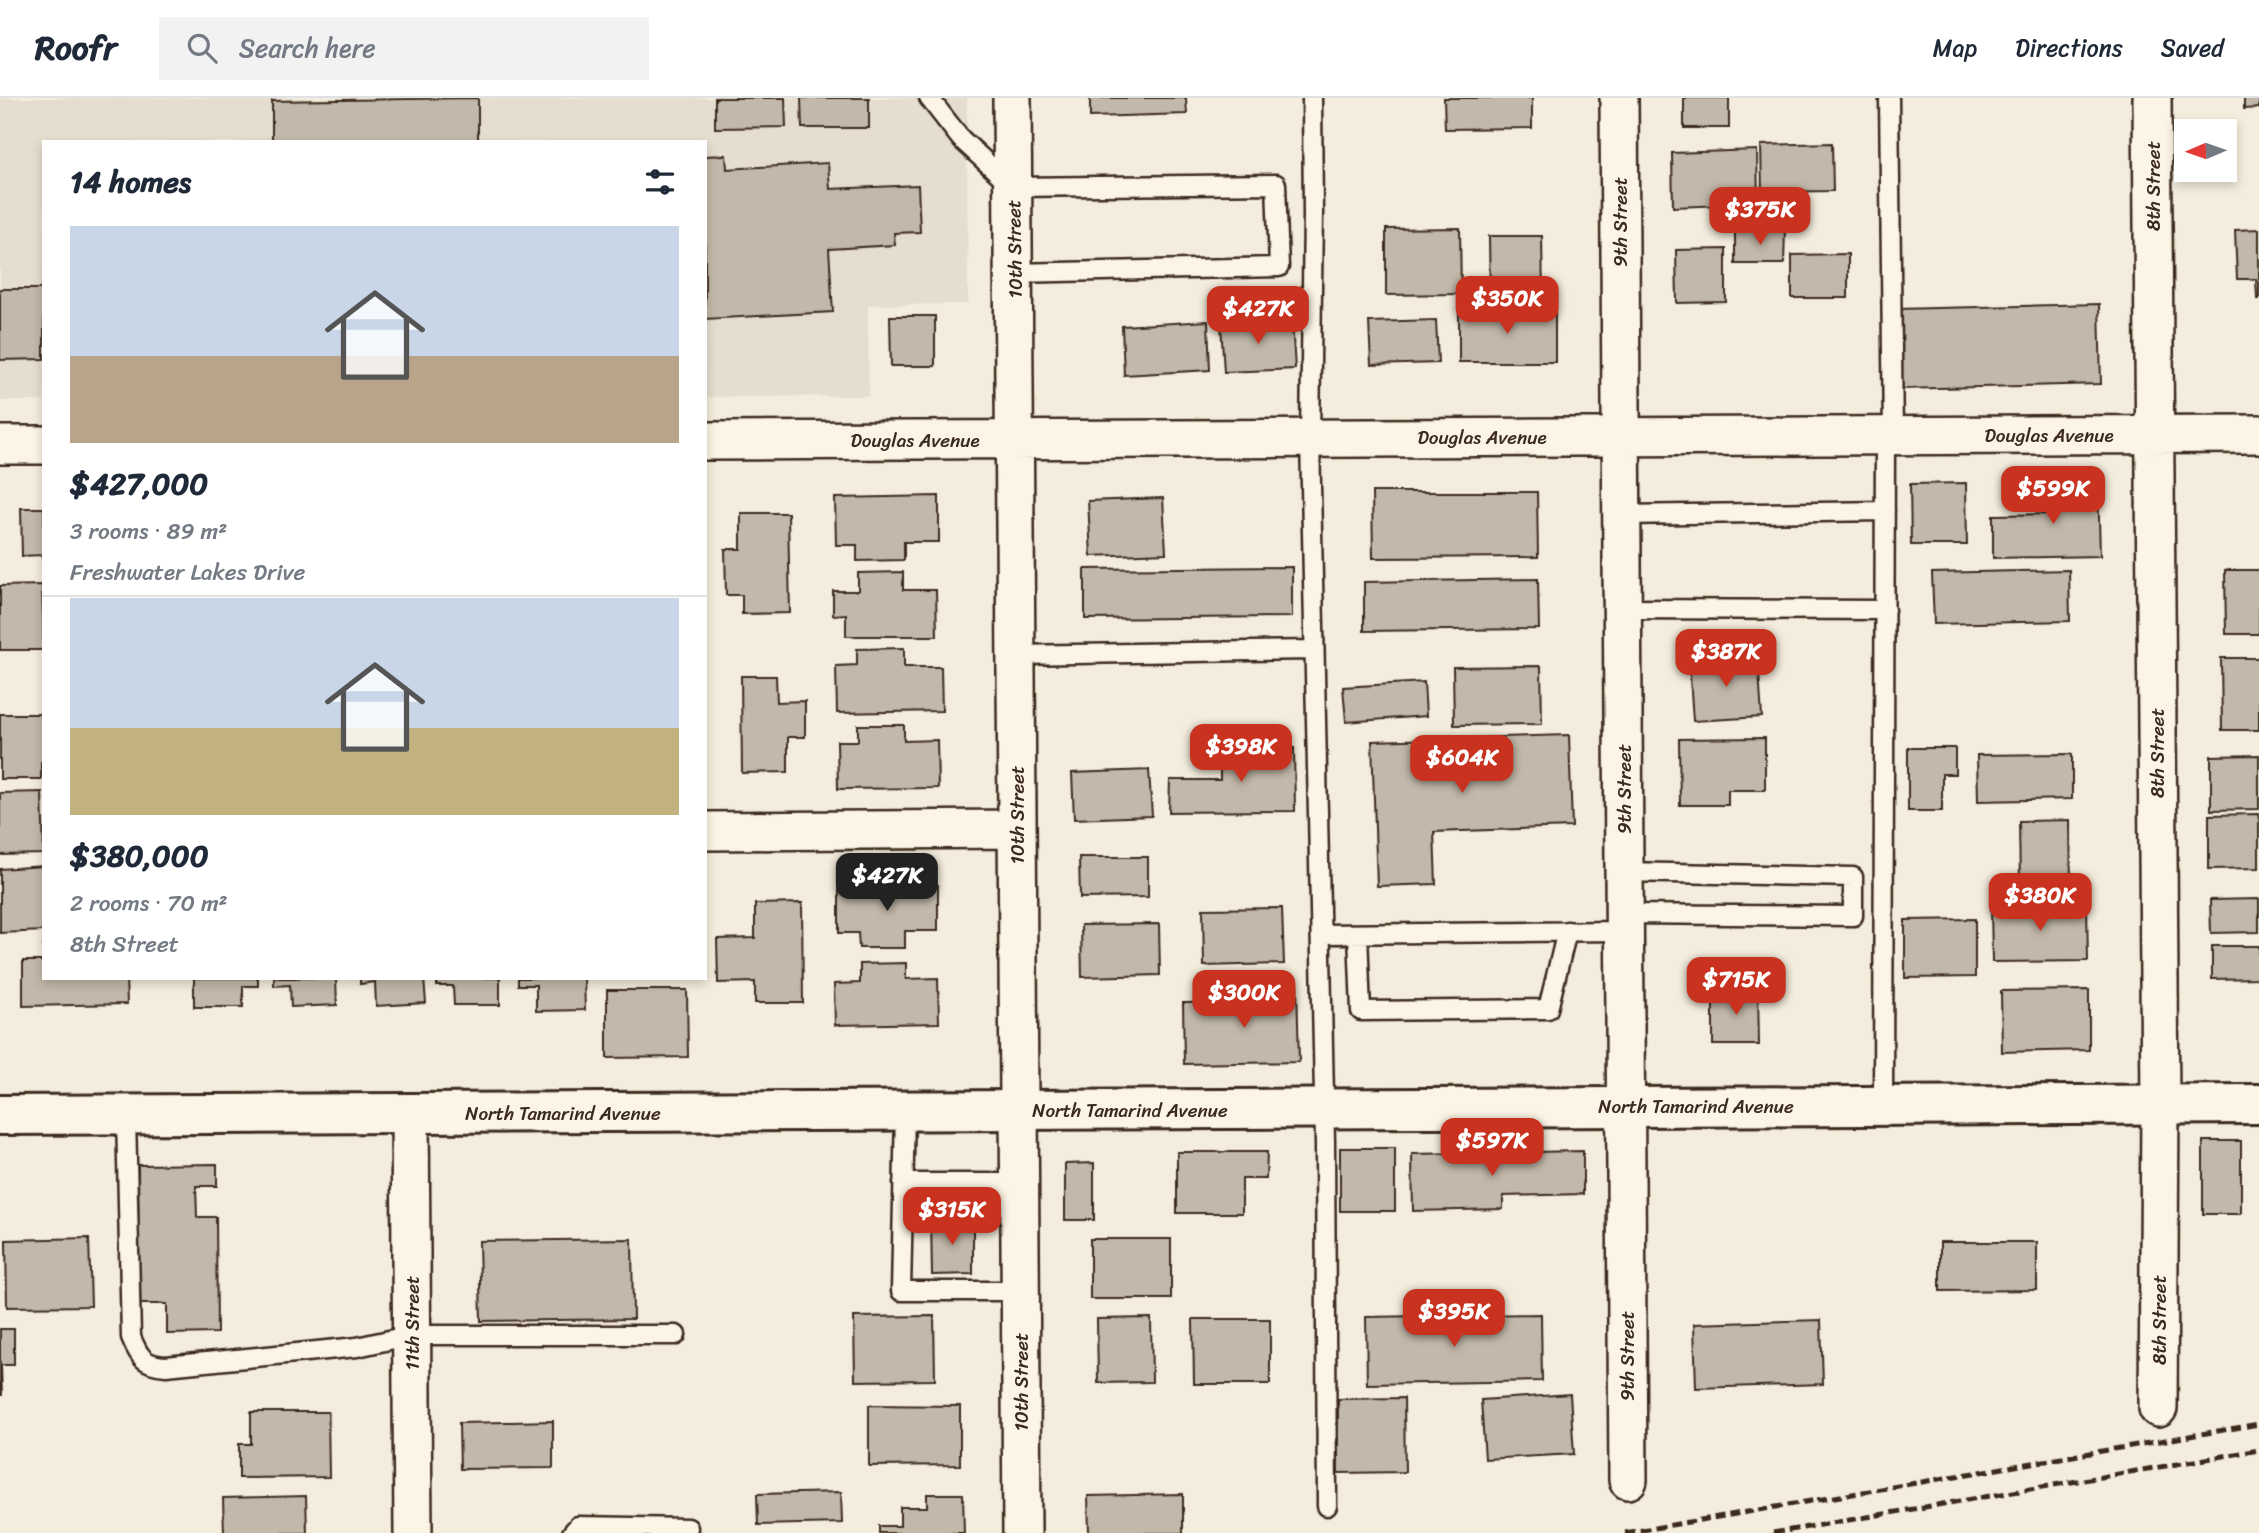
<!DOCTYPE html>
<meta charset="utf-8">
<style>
body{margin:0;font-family:Sriracha,sans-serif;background:#f2f2f3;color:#1f2937;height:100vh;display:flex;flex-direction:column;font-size:26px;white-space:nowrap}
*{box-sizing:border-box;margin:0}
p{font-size:23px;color:#747a83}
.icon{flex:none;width:38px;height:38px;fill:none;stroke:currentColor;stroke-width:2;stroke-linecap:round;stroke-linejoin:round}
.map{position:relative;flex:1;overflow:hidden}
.sheet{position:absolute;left:42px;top:42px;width:665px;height:840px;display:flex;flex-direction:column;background:#fff;border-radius:0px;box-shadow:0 4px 10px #0003}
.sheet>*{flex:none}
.needle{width:46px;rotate:268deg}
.fabs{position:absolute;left:2174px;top:21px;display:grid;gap:14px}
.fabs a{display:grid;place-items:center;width:63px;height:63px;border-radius:0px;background:#fff;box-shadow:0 4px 10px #0003;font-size:35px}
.price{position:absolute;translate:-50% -60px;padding:0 16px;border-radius:14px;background:#c8321e;color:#fff;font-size:23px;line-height:46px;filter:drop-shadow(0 2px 4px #0008)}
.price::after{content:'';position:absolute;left:50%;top:42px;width:21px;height:16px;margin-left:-10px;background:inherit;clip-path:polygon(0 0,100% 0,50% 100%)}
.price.current{background:#222;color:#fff}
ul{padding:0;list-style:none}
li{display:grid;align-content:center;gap:14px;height:371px;padding:0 28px}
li+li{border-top:2px solid #e0e1e3}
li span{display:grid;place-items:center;height:217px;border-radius:0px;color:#555}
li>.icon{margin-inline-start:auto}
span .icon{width:126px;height:126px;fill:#fffc;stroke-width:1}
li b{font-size:30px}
h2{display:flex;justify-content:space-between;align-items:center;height:84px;padding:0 28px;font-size:30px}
header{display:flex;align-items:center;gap:42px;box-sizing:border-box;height:98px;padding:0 35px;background:#fff;border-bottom:2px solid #e0e1e3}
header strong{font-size:33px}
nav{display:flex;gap:38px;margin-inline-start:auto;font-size:24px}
.search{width:490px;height:63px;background:#f2f2f3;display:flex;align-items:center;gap:18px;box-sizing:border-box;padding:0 24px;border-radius:0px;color:#747a83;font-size:26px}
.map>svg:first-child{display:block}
</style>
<header>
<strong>Roofr</strong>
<div class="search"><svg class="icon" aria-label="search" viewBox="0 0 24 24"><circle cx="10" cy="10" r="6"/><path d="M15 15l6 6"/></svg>Search here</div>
<nav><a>Map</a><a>Directions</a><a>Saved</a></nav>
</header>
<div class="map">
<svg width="2259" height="1435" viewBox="0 0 2259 1435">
<rect width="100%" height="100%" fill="#f4eddd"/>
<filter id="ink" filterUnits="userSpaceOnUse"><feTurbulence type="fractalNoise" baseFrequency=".0143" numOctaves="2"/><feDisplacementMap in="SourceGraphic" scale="14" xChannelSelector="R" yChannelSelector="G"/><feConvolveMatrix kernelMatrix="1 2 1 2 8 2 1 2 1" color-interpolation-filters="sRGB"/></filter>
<g filter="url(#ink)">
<path fill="#e5ddce" d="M0,0h967l1,206 -100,1 1,91 -164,1v-255h-661v259h-44z"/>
<path fill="#c3b9aa" stroke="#3b2a1e" stroke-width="2" d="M478,0v44h-206v-41z
M715,0h70l1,29 -71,1z
M801,0h68v30h-67z
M1090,0h96l1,16 -97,3z
M1444,0h88v30l-87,1z
M1684,0h45v30h-45z
M2244,0h15v10l-15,1z
M1832,45l1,48 -71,1 -1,-47z
M1757,52l1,54 -85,3 -1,-54z
M726,57l1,14 101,-6 2,26 88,-4 2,47 -26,1 1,12 -66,4 4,63 -128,7v-163z
M1460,130l1,66 -75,1v-66z
M2259,131v70h-2l-1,-20h-19l-2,-49z
M1735,132h50l-1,34h-49z
M1489,138h53l1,62 -53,1z
M1726,151v53l-49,1 -1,-53z
M1848,156v44h-56v-43z
M0,191h44v70l-44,1z
M2099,206l2,80 -203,5 -2,-80z
M1459,211h96v53h-96z
M890,218h45v50h-44z
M1436,222l2,43 -67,2 -2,-43z
M1208,223l2,49 -86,5 -2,-49z
M1292,223l3,48 -71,3 -3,-48z
M2098,382l2,76 -107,2v-43l63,-1 -1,-33z
M1966,385l1,62h-56l-1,-61z
M1372,394h165l1,65 -165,1z
M939,398v46h-35v18l-47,1v-16h-21l-1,-47z
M1163,400l3,55 -75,3 -3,-55z
M21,410h23v65l-2,-18 -20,1z
M741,415h47l2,100 -48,1v-19h-16l-1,-46h16z
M1292,469v50l-207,2v-50z
M2069,472l1,51 -136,3 -2,-51z
M2225,472h34v64h-33z
M903,474v18h33l1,46h-91v-22l-13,1v-24h25v-18z
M1538,481l1,50 -175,2v-49z
M42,487l2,65h-44v-64z
M904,550v19h37l1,44 -105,2 -1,-47 21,-1v-16z
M1758,559l4,60 -69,4 -4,-60z
M2221,560h38v72h-37z
M1541,568l1,58 -88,1 -1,-58z
M741,578h35l1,26 28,-1v36h-17v35l-46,1z
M1424,584l2,34 -80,6 -3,-35z
M0,616h44v48h-3v17h-41z
M858,627h46v16l33,-1 1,48 -100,1 -1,-48h21z
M1569,637l3,92 -138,5 2,52 -59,2 -5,-145z
M1765,640v52h-37v15h-48l-1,-66z
M1294,650l1,63 -126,1 1,-32h50v-31z
M1908,650h47v26h-13v37h-34z
M2072,656v45l-94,2 -1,-46z
M2259,657v54l-48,1v-54z
M1149,672l3,46 -78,3 -2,-46z
M42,694l2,62 -44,1v-62z
M2259,716v54l-50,1v-54z
M2070,722l1,64 -51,1 -1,-64z
M1079,759h69v40l-68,1z
M44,768v65l-44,2v-64z
M839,787h99v46h-33v17h-46l-1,-15h-19z
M2259,801v33l-48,1 -1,-33z
M802,805l1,100h-48v-21l-37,1 -1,-44 38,-1v-34z
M2087,806l1,57 -96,1 -1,-56z
M1282,810l2,56 -80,2 -1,-57z
M1975,821v58l-70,1v-58z
M1159,826l1,51 -78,2 -1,-52z
M43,846l1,34h82l1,26 -104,2v-45h20z
M2212,848h47v32l-47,1z
M906,865v16l32,-1 1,45 -104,2 -1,-41 26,-1v-19z
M194,880h64v8h-15v21h-49z
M274,880h62l1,27 -46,2 -1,-22 -16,1z
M360,880h64l2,25 -50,3 -1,-24 -15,2z
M437,880h63v27h-46l-1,-19h-16z
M518,880h66l1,32 -49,1v-26h-18z
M1261,887h36l2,77 -115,2 -1,-61 78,-1z
M1758,891l1,56h-46v-55z
M607,892h80l1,67 -81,1z
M2089,892v60l-87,2 -1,-61z
M2203,1043h38v73h-38z
M1340,1050h55v63h-55z
M1583,1053v43l-80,2v13l-90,2 -1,-57z
M1177,1054h90l-1,27h-24v34h-65z
M1094,1065v57h-29v-56z
M217,1066v22h-21l1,31h19l1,116 -50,1v-30h-28l-1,-139z
M931,1121h42v55l-41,1z
M89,1140l2,68 -84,1 -1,-67z
M632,1141l1,80 -152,2 -2,-80z
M1090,1141h81v60h-81z
M1940,1144h97v48l-97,1z
M1541,1216l1,67 -175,3 -1,-67z
M934,1218l1,64 -80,1 -1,-64z
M1151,1220l1,64 -54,1 -1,-64z
M1193,1221h77v65h-76z
M1821,1222l2,64 -127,4 -2,-64z
M0,1231h14v36h-13l1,30h-2z
M1570,1296l4,60 -89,5 -4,-59z
M1404,1300l1,74 -67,1v-74z
M869,1307l91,1v59l-91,1z
M251,1314h77l1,65 -90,1v-34h12z
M553,1323v47l-93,1 -1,-46z
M841,1394l1,31 -84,2 -1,-31z
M927,1396h36l1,39h-85v-7h21v-19h27z
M1183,1396v39h-94l-1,-37z
M306,1398l1,37h-83l-1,-35z"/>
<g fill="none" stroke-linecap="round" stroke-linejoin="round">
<g stroke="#3b2a1e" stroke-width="23">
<path id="service" d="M929,0l32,41 52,48 263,-3 3,83 -265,6
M1312,0l1,116 -3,224 15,705 2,363
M1889,0l4,338
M1622,417l263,-4
M1622,511l263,1
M1016,557l298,-5
M1624,774l229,5v39l-229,-2
M1321,836l303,-3
M1358,836l3,77 187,-2 19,-78
M1883,1007l2,-670
M905,1013l-4,180h120
M126,1017l5,222c8,20 13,28 35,29l191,-19 55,-12h264
M903,1085h117
M572,1435l6,-7 110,2"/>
</g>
<g stroke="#3b2a1e" stroke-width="42">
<path id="minor" d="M1012,0l10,1435
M1619,0l9,1382
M2152,0l8,1007 -2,303
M705,343l1554,-7
M0,347h44
M705,733l312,-2
M410,1015l3,420"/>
</g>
<g stroke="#3b2a1e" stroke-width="44">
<path id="tertiary" d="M0,1017l2259,-11"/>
</g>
<use href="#service" stroke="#fcf5e5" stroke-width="18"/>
<use href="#minor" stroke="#fcf5e5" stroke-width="37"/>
<use href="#tertiary" stroke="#fcf5e5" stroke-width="38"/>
<path stroke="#3b2a1e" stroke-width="5" stroke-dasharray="10 5" stroke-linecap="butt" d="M1625,1435l634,-109
M1773,1435l486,-83"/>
</g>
</g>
<g text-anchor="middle" stroke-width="5" stroke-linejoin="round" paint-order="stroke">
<g font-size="19" fill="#3b2a1e" stroke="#fcf5e5">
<text transform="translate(2153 88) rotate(-90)" y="7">8th Street</text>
<text transform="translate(1620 124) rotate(-90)" y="7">9th Street</text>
<text transform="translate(1014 151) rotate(-91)" y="7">10th Street</text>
<text x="2049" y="344">Douglas Avenue</text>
<text x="1482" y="346">Douglas Avenue</text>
<text x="915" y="349">Douglas Avenue</text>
<text transform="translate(2157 655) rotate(-90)" y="7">8th Street</text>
<text transform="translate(1624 691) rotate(-90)" y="7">9th Street</text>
<text transform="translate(1017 717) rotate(-90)" y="7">10th Street</text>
<text x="1696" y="1015">North Tamarind Avenue</text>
<text x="1130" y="1019">North Tamarind Avenue</text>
<text x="563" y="1022">North Tamarind Avenue</text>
<text transform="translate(2159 1222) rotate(-90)" y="7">8th Street</text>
<text transform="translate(412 1225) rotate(-90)" y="7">11th Street</text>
<text transform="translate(1627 1258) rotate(-90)" y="7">9th Street</text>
<text transform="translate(1021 1284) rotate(-90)" y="7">10th Street</text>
</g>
</g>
</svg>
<div class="fabs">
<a><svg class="needle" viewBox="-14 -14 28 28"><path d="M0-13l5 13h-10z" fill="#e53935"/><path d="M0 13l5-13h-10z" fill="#747a83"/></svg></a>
</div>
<b class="price" style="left:1760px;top:149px">$375K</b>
<b class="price" style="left:1507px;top:238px">$350K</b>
<b class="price" style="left:1258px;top:248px">$427K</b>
<b class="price" style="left:2053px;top:428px">$599K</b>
<b class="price" style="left:1726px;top:591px">$387K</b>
<b class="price" style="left:1241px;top:686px">$398K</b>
<b class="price" style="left:1462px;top:697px">$604K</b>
<b class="price current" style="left:887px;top:815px">$427K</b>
<b class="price" style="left:2040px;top:835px">$380K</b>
<b class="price" style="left:1736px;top:919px">$715K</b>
<b class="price" style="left:1244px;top:932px">$300K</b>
<b class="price" style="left:1492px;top:1080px">$597K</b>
<b class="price" style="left:952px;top:1149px">$315K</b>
<b class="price" style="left:1454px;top:1251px">$395K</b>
<section class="sheet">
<h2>14 homes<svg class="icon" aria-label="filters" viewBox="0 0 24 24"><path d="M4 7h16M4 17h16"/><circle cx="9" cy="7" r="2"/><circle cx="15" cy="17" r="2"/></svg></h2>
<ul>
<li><span style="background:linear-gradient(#c9d6e8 60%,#b9a48a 0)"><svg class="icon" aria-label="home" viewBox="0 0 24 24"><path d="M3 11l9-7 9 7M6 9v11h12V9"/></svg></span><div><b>$427,000</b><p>3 rooms · 89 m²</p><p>Freshwater Lakes Drive</p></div></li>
<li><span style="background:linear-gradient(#c9d6e8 60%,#c2b280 0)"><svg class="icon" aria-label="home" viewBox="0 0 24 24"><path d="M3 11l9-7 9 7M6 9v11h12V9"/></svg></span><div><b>$380,000</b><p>2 rooms · 70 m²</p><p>8th Street</p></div></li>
</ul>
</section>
</div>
